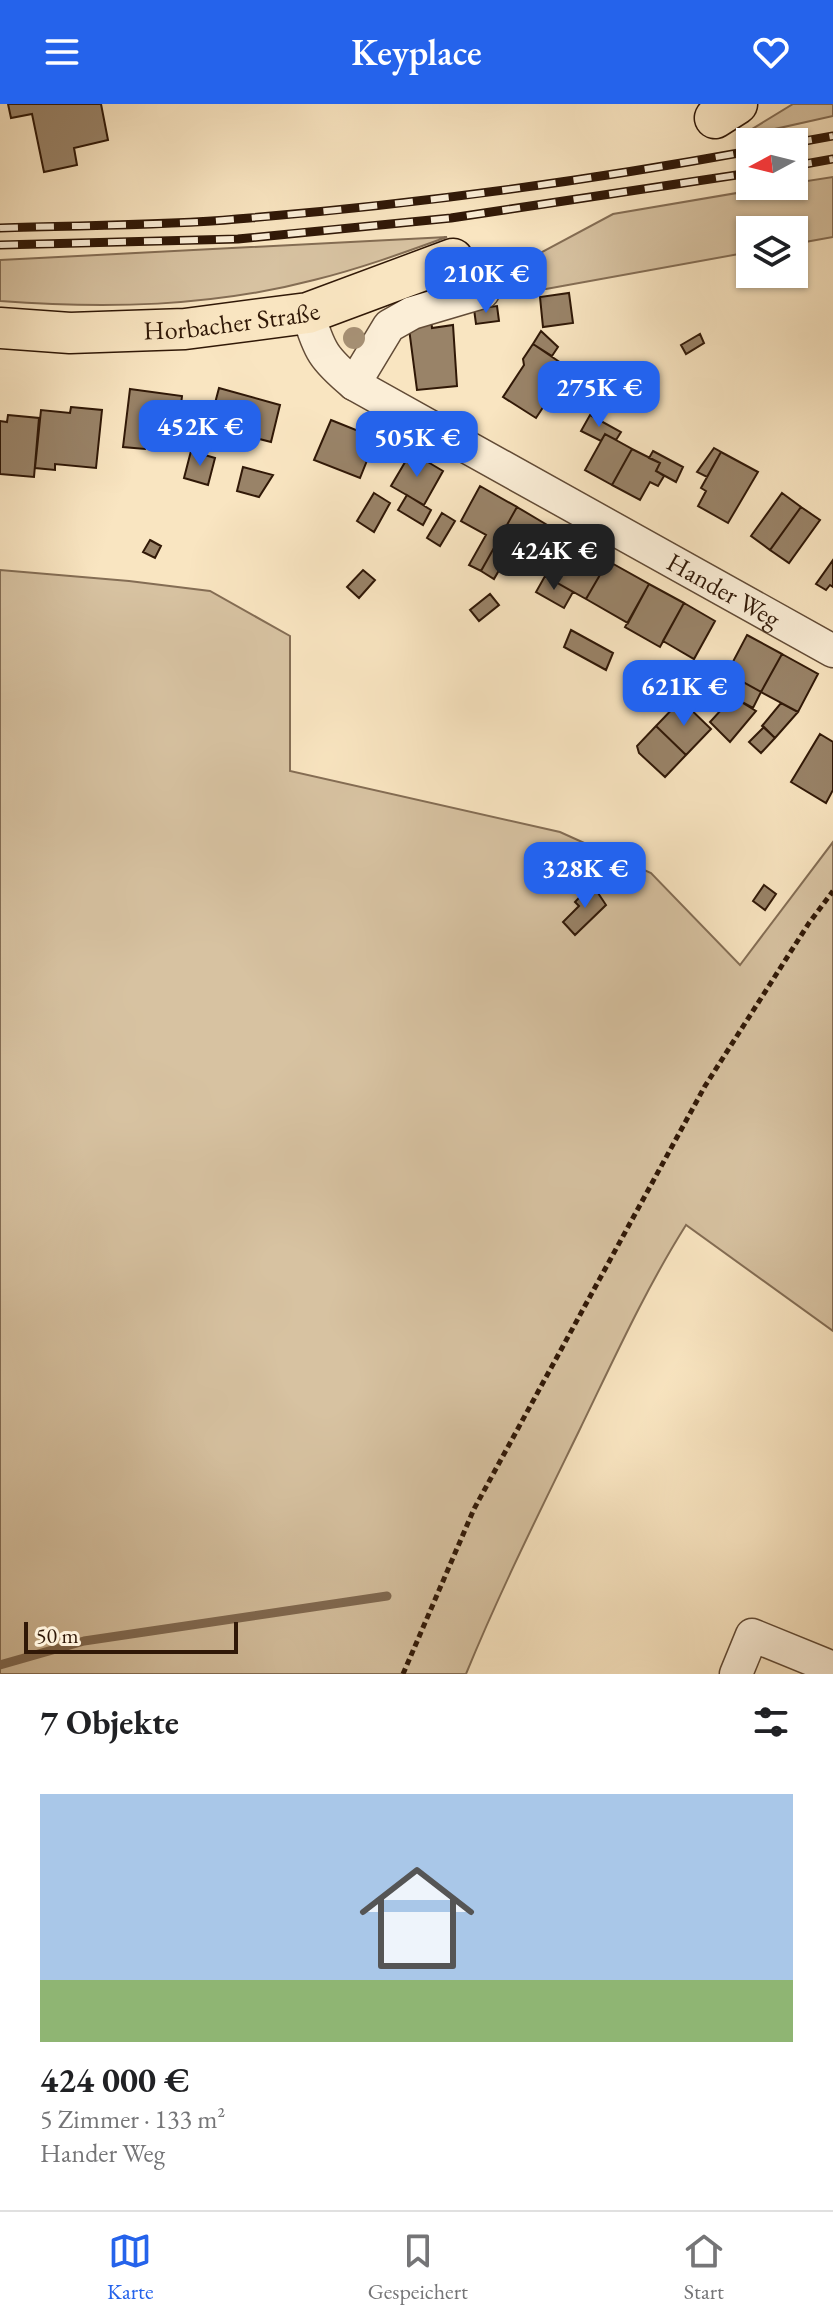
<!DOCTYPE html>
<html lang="de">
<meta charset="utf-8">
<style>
body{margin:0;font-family:"EB Garamond",serif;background:#f6f6f6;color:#202124;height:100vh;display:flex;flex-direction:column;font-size:30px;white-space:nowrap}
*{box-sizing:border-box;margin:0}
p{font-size:26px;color:#757577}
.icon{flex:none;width:44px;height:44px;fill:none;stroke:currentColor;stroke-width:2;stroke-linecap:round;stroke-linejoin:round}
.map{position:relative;height:1570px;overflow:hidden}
.sheet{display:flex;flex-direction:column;background:#fff;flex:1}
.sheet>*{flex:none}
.needle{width:52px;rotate:263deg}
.tools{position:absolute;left:736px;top:24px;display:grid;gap:16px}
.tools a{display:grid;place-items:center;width:72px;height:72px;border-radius:0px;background:#fff;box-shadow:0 2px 6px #0004;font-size:40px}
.scale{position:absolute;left:24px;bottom:20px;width:214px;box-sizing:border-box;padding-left:8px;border:4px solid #301807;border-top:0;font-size:22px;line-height:28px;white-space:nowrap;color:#301807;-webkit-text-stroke:6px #fbeed7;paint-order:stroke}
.price{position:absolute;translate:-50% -68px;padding:0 18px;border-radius:16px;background:#2563eb;color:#fff;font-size:26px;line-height:52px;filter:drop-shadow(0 2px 4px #0008)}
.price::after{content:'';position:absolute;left:50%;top:48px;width:24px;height:18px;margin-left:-12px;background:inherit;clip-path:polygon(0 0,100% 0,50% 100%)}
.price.selected{background:#222;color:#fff}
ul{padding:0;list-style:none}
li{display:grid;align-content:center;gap:16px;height:424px;padding:0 40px}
li span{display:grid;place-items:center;height:248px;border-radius:0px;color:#555}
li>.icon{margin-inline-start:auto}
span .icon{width:144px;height:144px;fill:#fffc;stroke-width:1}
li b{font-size:34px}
h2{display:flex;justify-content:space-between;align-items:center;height:96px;padding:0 40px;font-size:34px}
header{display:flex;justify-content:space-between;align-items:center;height:104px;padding:0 40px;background:#2563eb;color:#fff;font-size:36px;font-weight:600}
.dock{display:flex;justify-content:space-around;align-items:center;height:112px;border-top:2px solid #e0e0e0;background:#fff;font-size:22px;color:#757577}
.dock a{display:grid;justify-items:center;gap:4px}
.dock .selected{color:#2563eb}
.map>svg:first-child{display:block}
</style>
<header><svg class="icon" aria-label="menu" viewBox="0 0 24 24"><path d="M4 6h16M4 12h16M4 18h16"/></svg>Keyplace<svg class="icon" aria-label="heart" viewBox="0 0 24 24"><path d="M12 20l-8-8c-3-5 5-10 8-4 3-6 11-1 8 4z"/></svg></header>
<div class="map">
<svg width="833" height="1570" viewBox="0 0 833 1570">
<rect width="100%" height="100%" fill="#f9e5c1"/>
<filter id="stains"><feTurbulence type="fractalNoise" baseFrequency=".0025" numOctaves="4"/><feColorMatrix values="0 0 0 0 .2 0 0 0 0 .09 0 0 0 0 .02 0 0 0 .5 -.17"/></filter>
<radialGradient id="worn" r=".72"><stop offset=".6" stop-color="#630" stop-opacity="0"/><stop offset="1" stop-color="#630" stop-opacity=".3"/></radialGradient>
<path fill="#d7c2a1" stroke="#846d54" stroke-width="2" d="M793,0h40v12l-94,21z
M833,73v60l-39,7v-14h-44v22l-204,37 -58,-8 125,-67 165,-28h16v-3z
M447,133c-44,16 -88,32 -133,43 -103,27 -209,29 -314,21v-41z
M0,466l129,11 81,10 80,45v135l270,61 91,41 89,92 93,-123v489l-147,-106c-41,65 -73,136 -107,206 -39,80 -79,160 -113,243h-466z"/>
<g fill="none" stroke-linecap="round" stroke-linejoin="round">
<path stroke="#806951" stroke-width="9" d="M0,1561l84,-24 303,-45"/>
</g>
<path fill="#998368" stroke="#301807" stroke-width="2" d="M8,0h93l7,36 -34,8 3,17 -33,7 -12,-58 -21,4z
M569,189l4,30 -30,4 -3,-30z
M497,202l2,15 -23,3 -2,-15z
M431,215l1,9 21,-3 4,61 -40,4 -9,-69z
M541,227l17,16 -6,9 -19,-12z
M700,230l4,9 -18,11 -5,-9z
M533,240l31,21 -12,18 5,3 -21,32 -33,-21 21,-32 -1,-6z
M219,284l61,17 -9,37 -62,-16z
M130,285l52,7 -4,35 -31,-4 -2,22 -22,-2z
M610,285l6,9 -18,11 -6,-8z
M71,303l31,3 -6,58 -41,-4v6l-20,-2 6,-58 29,3z
M8,311l31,3 -5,59 -34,-3v-53l7,1z
M590,311l31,17 -5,8 -11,-6 -4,7 -20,-10z
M331,316l45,18 -16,40 -46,-18z
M605,330l27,15 -20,36 -27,-15z
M714,344l7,4 -14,25 -10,-5z
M632,345l28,14 -4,8 8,5 -6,10 -8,-4 -10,18 -28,-15z
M191,347l24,7 -7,27 -24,-7z
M653,347l30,16 -7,15 -20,-11 4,-8 -11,-5z
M411,348l32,19 -19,34 -33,-19z
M721,348l37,20 -30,51 -30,-17 8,-15 -5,-3z
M243,363l30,8 -14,22 -22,-6z
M480,382l37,21 -36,64 -12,-6 17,-30 -25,-14z
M374,389l16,10 -16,29 -17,-11z
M782,389l19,14 -31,43 -19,-14z
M407,391l24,15 -8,15 -25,-15z
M517,403l32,19 -20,35 -19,-10 -16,28 -13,-8z
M801,403l19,13 -31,43 -19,-13z
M442,409l13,8 -15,25 -13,-8z
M150,436l11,6 -6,12 -12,-6z
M576,438l32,19 -22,38 -32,-18z
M833,456v27l-3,-2 -4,5 -10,-6z
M608,457l41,23 -21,39 -42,-24z
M363,466l12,10 -16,18 -12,-11z
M545,472l28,16 -9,16 -28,-16z
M649,480l35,19 -24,44 -35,-20z
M490,490l9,11 -20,16 -9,-11z
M684,499l31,18 -21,38 -31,-18z
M571,526l42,23 -7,17 -42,-23z
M747,531l35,19 -21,38 -34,-19z
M782,550l36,20 -20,38 -37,-20z
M727,569l34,19 -8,16 -35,-19z
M733,593l23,14 -26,31 -20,-20z
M681,596l30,29 -25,26 -30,-29z
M781,599l17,9 -23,26 -13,-12z
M656,622l30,29 -21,22 -26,-24 -2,-7z
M764,623l11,11 -14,15 -12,-11z
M820,630l13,8v48l-7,13 -35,-21z
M592,780l14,21 -31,30 -12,-13 16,-16 -4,-4z
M764,781l12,9 -11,16 -12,-9z"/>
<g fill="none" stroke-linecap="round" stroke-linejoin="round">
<g stroke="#624b36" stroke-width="35">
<g id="minor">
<path id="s1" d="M308,209c11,38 16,46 46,71l479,267"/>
<path d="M354,280l35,-58 23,-13 71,-21"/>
<path d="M736,1570l16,-39 81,33"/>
</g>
</g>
<g stroke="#301807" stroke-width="43">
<g id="major">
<path d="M715,14l22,-14"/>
<path id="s2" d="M0,224l70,5 115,-4 123,-16 145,-54"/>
</g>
</g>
<path stroke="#301807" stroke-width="5" stroke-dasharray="6 4" stroke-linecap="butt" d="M403,1570l71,-165 231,-423 104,-163 24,-32"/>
<use href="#minor" stroke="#fbeed7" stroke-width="32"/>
<use href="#major" stroke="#f9e5c1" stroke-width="40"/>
<g stroke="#301807" stroke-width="9">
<path id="rail" d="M794,39l39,-7
M794,62l39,-7
M0,124c79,-3 159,-2 237,-9 172,-14 343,-37 513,-68
M0,141l238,-6 213,-21 299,-45"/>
</g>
<use href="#rail" stroke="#fbeed7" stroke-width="6" stroke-dasharray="18" stroke-linecap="butt"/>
</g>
<circle fill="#a69074" cx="354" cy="234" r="11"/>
<g text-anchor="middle" stroke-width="6" stroke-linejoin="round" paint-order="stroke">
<g font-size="26" fill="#301807" stroke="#fbeed7">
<text dy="9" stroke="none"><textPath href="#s2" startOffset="232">Horbacher Straße</textPath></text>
<text dy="9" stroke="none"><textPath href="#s1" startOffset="510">Hander Weg</textPath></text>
</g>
</g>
<rect width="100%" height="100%" filter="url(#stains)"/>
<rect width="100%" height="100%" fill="url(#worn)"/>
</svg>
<div class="tools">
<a><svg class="needle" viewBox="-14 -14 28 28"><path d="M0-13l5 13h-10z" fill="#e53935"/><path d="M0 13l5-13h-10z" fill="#757577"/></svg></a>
<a><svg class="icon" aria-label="layers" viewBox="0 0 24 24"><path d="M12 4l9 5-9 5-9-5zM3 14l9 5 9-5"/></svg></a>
</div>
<div class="scale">50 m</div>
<b class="price" style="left:486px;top:211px">210K €</b>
<b class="price" style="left:599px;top:325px">275K €</b>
<b class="price" style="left:200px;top:364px">452K €</b>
<b class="price" style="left:417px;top:375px">505K €</b>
<b class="price selected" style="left:554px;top:488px">424K €</b>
<b class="price" style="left:684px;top:624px">621K €</b>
<b class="price" style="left:585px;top:806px">328K €</b>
</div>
<section class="sheet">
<h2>7 Objekte<svg class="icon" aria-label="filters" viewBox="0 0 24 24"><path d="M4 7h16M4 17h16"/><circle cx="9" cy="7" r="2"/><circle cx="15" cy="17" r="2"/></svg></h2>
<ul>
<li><span style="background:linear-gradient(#a9c7e8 75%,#8fb573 0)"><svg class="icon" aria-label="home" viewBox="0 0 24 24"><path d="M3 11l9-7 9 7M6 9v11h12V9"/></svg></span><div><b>424 000 €</b><p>5 Zimmer · 133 m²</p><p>Hander Weg</p></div></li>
</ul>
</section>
<nav class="dock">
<a class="selected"><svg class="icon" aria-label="map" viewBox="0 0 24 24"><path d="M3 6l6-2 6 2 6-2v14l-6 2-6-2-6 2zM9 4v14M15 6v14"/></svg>Karte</a>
<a><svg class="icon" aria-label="saved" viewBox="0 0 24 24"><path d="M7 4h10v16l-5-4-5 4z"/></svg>Gespeichert</a>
<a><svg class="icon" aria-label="home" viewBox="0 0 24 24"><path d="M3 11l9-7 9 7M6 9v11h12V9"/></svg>Start</a>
</nav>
